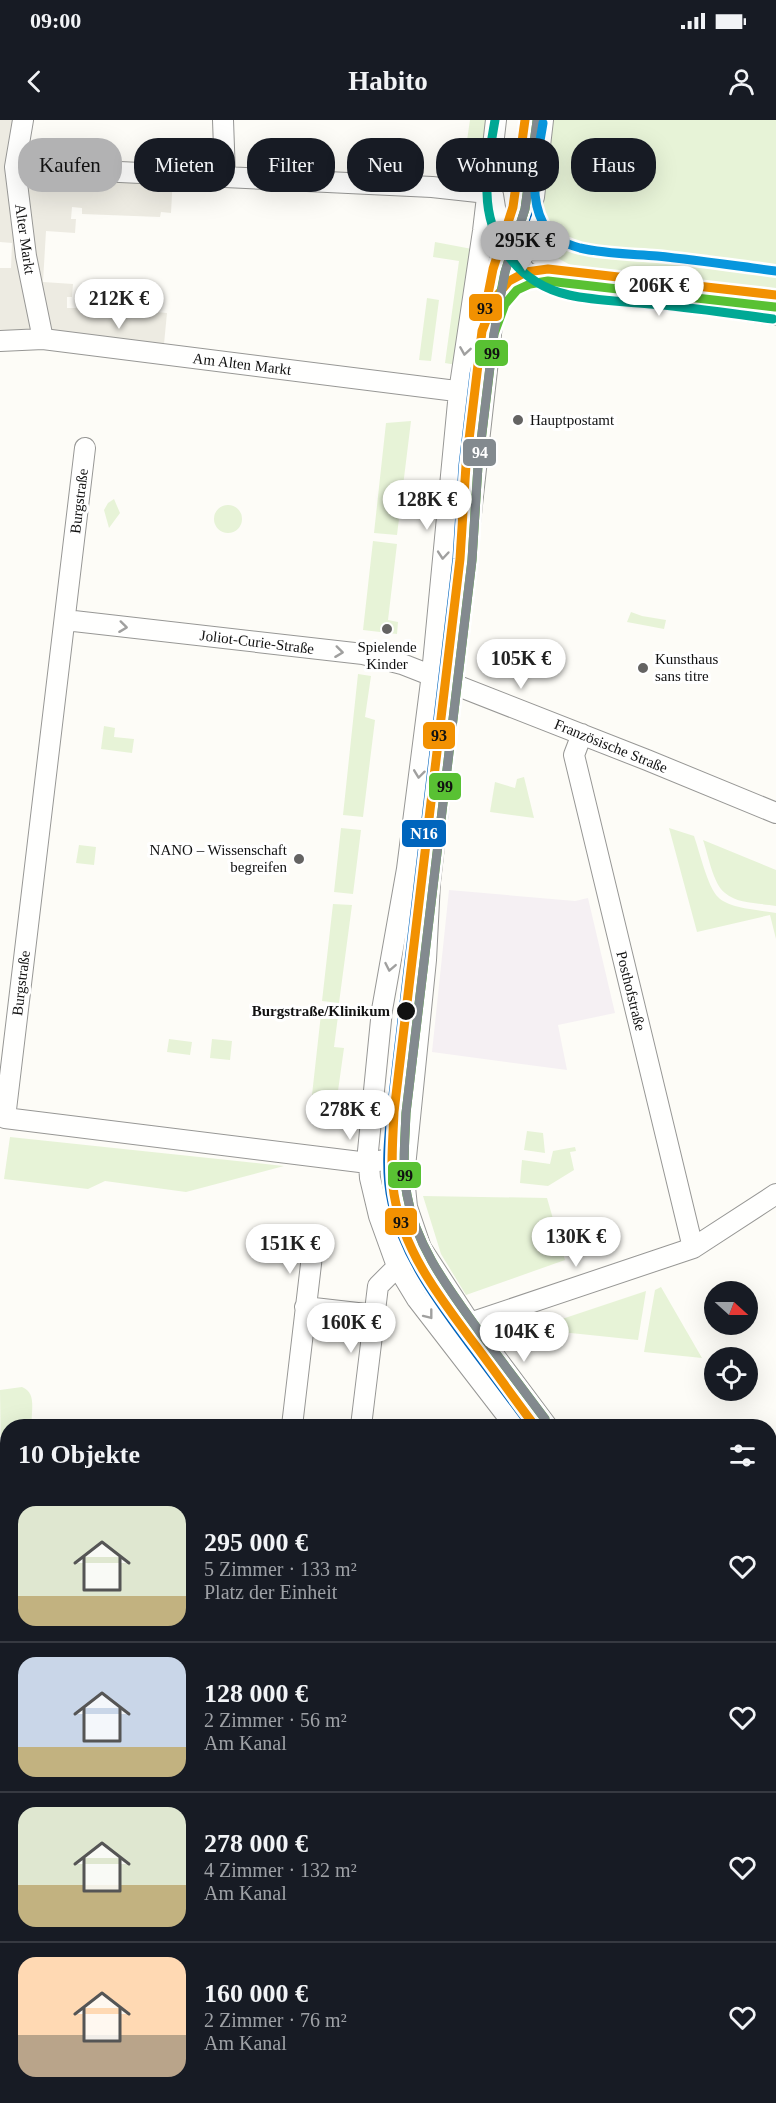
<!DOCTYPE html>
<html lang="de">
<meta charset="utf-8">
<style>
body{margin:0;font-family:Georgia,serif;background:#242831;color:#f1f3f6;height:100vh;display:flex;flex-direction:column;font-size:22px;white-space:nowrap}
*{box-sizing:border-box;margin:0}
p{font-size:20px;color:#9ea1a6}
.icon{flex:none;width:33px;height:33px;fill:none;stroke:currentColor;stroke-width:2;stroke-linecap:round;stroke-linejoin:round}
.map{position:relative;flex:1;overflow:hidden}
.side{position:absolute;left:0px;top:1299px;width:777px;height:684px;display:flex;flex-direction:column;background:#171b24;border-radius:24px 24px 0 0;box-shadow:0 6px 24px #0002}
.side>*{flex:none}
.guide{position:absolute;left:18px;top:18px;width:741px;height:54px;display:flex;gap:12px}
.needle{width:39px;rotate:111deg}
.tools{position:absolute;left:704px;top:1161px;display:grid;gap:12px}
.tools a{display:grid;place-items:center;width:54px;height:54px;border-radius:50%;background:#171b24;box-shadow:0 6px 24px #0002;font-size:30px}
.price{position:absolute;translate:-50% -51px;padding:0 14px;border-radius:21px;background:#fff;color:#222;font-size:20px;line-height:39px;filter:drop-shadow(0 2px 3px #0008)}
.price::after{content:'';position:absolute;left:50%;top:36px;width:18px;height:14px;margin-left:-9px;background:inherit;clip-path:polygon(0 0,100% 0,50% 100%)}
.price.on{background:#b2b2b3;color:#111}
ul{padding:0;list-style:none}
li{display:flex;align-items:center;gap:18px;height:150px;padding:0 18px}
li+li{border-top:2px solid #363941}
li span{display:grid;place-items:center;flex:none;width:168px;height:120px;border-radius:18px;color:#555}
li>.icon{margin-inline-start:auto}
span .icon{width:72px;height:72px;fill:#fffc;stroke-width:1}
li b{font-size:26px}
h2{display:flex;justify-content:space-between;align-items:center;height:72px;padding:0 18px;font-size:26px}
.tag{padding:0 21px;border-radius:24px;background:#171b24;box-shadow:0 6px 24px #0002;font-size:21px;line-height:54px}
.tag.on{background:#b2b2b3;color:#111}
.status{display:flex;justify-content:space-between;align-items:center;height:42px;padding:0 30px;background:#171b24;direction:ltr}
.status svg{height:16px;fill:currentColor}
header{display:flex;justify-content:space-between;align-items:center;height:78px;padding:0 18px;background:#171b24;font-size:27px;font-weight:700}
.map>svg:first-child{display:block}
</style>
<div class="status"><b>09:00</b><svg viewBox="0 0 49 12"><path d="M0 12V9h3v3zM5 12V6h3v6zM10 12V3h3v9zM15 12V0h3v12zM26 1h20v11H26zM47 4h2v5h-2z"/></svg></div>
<header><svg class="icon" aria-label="back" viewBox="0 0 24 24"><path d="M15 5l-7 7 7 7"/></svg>Habito<svg class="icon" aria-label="person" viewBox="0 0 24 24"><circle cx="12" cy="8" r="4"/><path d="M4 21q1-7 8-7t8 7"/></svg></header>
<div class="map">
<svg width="776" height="1983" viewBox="0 0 776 1983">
<rect width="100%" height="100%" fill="#fdfcf7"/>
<path fill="#f5f0f3" d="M449,770l126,11 13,-3 27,115 -57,12 9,45 -135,-18z"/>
<path fill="#e7f3d7" d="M470,0h18l-5,43 -19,-2z
M550,0h226v171l-198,-22c-15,-8 -28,-13 -37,-28 -9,-14 7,-100 9,-121z
M435,122l37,7 -16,116 -11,-2 14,-102 -26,-4z
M427,178l12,2 -8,61 -12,-1z
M411,301l-14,114 -23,-2 12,-110z
M114,379l6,14 -11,15 -5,-18 4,-7z
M214 399a14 14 0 1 1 28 0a14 14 0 1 1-28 0Z
M373,421l24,3 -9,76 10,2 -1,12 -34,-4z
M631,492l11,4 24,4 -2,9 -37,-7z
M358,554l13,2 -6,41 10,3 -12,97 -20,-2z
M104,606l11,2 -1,9 20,2 -2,14 -31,-4z
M524,657l10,41 -44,-6 5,-30 20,6 2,-9z
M341,708l20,2 -8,64 -19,-2z
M669,708l25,8c5,14 14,52 24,61 11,12 43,13 58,16v26l-6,-24 -73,17z
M703,720l73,30v36c-16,-3 -39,-2 -51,-13 -12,-9 -17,-39 -22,-53z
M79,725l17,2 -2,18 -18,-2z
M333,784l19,1 -13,98 -17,-2z
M321,894l17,2 -4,31 10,1 -7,50 -25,-3z
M169,919l23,3 -2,13 -23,-3z
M212,919l20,2 -2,19 -20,-2z
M527,1011l16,2 2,20 -21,-3z
M10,1017l274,29 -98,26 -81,-11 -17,8 -84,-10z
M575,1027l1,4 -6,1 4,18 -26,16 -28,-3 2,-23 28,4 3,-13z
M423,1076l124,2 18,62 -99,35 -25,-41z
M661,1167l41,71 -58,-6 11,-62z
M646,1171l-8,49 -106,-11z
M22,1267c16,6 8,26 10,39h-24l-1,33h-6l-1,-69z
M141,1976h66l-5,7h-59z"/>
<path fill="#edebe2" d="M0,0h24l-4,37 153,18 -2,38 -10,-1 -1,5 -78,-3v-6l-10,-1 -1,12h5l-1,14 -29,-2 -3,51 30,2 -1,13h-5v11h10l1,-5 78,4v5l11,1 -3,31 -123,-14 -41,2v-64h11l1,-25 -12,-1z"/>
<path fill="#cde8f7" d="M0,1860l7,3 1,113h133l2,7h-143z
M207,1976h34l-3,7h-36z"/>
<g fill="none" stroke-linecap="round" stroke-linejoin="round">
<g stroke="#979795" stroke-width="22">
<path id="minor" d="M23,0l-8,47 11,89 17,83
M223,0l2,56
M496,0l-13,111 -24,161 -27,282 -25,195 -25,141 -14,141 2,27 9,38 18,50 20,33 98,127
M543,0l-9,77 -39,101 -65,584 -4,78 -22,217 3,30 14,41 49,75 77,103
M15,47l417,20 55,6
M493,75l5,31 14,28 14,18 22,10 228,33
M0,221l43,-2 429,54
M85,328l-80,670 363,45 37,-7
M65,500l298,34 39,10 245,96 129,53
M582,614l-8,21 119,493
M305,1187l70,8
M461,1209l9,-6 223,-75 83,-54
M292,1306l21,-179
M361,1306l17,-140 28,-28
M0,1600l8,3
M770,1610l6,9
M770,1650l6,9
M0,1727l8,-19
M0,1749l8,2
M770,1773l6,-20
M452,1983l2,-7
M700,1983l2,-7"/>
</g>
<use href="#minor" stroke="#fffffe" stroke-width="20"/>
<path stroke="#d9c6c7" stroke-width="1.5" d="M615,158l48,11 113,14"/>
<g stroke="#fff" stroke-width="14">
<path id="bus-1" d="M531,1306c-21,-28 -42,-56 -63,-84 -31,-42 -65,-87 -76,-139 -7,-30 -4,-60 -1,-91l66,-554 6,-93 11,-91 9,-40 51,-137 9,-77"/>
</g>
<use href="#bus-1" stroke="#0065bd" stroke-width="9"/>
<g stroke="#fff" stroke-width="14">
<path id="tram-1" d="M483,200l10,-51 20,-62 12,-87
M535,1306c-22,-29 -43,-59 -65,-88 -33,-44 -67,-89 -76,-144 -4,-27 -1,-55 0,-82l66,-553 6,-94 16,-134 13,-33 14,-17 17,-9 22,-3 228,26"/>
</g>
<g stroke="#fff" stroke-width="14">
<path id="tram-2" d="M495,202l10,-50 20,-63 12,-88
M545,1299c-22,-29 -44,-59 -66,-88 -30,-42 -63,-84 -72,-136 -5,-27 -2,-55 -1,-82l66,-553 6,-94 16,-132 11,-30 12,-14 13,-6 18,-3 227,26"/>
</g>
<g stroke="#fff" stroke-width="14">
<path id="tram-3" d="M537,1l-12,88 -20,63 -11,61 -16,133 -6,94 -66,553c-1,27 -4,55 1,82 9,52 42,94 72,136 22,29 44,59 66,88"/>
</g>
<g stroke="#fff" stroke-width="14">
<path id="tram-4" d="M495,0c-4,24 -9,48 -8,73 1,49 33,91 82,102 27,6 54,6 81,9 41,3 82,10 123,15"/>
</g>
<g stroke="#fff" stroke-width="14">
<path id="tram-5" d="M543,3c-5,33 -16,69 0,100 7,13 22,21 37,25 25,6 52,6 77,8 40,4 80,10 119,15"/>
</g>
<use href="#tram-1" stroke="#f29101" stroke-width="9"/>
<use href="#tram-2" stroke="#59c133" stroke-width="9"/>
<use href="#tram-3" stroke="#838a8f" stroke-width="9"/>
<use href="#tram-4" stroke="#00a995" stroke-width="9"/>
<use href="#tram-5" stroke="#0896dd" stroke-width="9"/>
</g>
<defs><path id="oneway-chevron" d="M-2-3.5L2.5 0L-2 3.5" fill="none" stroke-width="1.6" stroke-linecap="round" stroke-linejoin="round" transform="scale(1.5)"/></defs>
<g stroke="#a0a09f">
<use href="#oneway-chevron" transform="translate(465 231) rotate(99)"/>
<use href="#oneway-chevron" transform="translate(443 435) rotate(95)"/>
<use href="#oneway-chevron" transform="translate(123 507) rotate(7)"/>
<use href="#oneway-chevron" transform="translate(339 532) rotate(7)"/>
<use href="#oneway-chevron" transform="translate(419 654) rotate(97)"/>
<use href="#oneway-chevron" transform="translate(390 847) rotate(101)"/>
<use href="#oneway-chevron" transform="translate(429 1195) rotate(52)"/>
</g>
<g fill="#646362" stroke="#fff" stroke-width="2">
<circle cx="518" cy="300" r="6"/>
<circle cx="387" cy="509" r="6"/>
<circle cx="643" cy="548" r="6"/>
<circle cx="299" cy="739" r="6"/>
</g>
<circle fill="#111" stroke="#fff" stroke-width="2" cx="406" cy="891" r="10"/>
<g text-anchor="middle" stroke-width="6" stroke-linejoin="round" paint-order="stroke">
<g font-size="15" fill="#111" stroke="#fff">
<text transform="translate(25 119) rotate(82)" y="5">Alter Markt</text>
<text transform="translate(242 244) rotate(7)" y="5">Am Alten Markt</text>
<text transform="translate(79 381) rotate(-83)" y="5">Burgstraße</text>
<text transform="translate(257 522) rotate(7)" y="5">Joliot-Curie-Straße</text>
<text transform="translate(611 626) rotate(22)" y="5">Französische Straße</text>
<text transform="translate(21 863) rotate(-83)" y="5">Burgstraße</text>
<text transform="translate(631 871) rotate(76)" y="5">Posthofstraße</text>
</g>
<g font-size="15" fill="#111" stroke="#fff" text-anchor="start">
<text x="530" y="305">Hauptpostamt</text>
<text x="387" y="532" text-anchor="middle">Spielende<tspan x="387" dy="17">Kinder</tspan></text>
<text x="655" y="544">Kunsthaus<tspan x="655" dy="17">sans titre</tspan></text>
<text x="287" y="735" text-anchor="end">NANO – Wissenschaft<tspan x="287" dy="17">begreifen</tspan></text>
</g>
<g font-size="15" font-weight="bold" fill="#111" stroke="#fff" text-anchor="end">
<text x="390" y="896">Burgstraße/Klinikum</text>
</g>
</g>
<g stroke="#fff" stroke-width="2">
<rect x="468" y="173" width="35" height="29" rx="6" fill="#f29101"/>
<rect x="474" y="219" width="35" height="28" rx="6" fill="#59c133"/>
<rect x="462" y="318" width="35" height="29" rx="6" fill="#838a8f"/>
<rect x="422" y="601" width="34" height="29" rx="6" fill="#f29101"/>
<rect x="428" y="652" width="34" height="29" rx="6" fill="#59c133"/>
<rect x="401" y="699" width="46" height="29" rx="6" fill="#0065bd"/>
<rect x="387" y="1041" width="35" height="28" rx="6" fill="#59c133"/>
<rect x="384" y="1087" width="34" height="29" rx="6" fill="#f29101"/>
</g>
<g font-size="16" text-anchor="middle" font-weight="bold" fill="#fff">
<text x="480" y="338">94</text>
<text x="424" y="719">N16</text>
</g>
<g font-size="16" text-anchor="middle" font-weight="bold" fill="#111">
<text x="485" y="194">93</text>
<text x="492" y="239">99</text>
<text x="439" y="621">93</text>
<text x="445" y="672">99</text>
<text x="405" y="1061">99</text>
<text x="401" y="1108">93</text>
</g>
</svg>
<div class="tools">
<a><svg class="needle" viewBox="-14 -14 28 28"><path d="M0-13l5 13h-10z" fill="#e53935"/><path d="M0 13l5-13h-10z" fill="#9ea1a6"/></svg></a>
<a><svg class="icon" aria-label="locate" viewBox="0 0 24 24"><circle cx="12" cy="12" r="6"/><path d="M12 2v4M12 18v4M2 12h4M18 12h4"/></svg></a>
</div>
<b class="price on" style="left:525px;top:152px">295K €</b>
<b class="price" style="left:659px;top:197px">206K €</b>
<b class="price" style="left:119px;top:210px">212K €</b>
<b class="price" style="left:427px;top:411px">128K €</b>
<b class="price" style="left:521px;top:570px">105K €</b>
<b class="price" style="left:350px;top:1021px">278K €</b>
<b class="price" style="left:576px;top:1148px">130K €</b>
<b class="price" style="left:290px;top:1155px">151K €</b>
<b class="price" style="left:351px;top:1234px">160K €</b>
<b class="price" style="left:524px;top:1243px">104K €</b>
<div class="guide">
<a class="tag on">Kaufen</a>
<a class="tag">Mieten</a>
<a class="tag">Filter</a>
<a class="tag">Neu</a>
<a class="tag">Wohnung</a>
<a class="tag">Haus</a>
</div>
<section class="side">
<h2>10 Objekte<svg class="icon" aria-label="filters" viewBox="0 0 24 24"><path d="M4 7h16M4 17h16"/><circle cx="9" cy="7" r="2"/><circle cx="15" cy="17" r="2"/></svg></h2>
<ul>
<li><span style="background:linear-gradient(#dfe7d0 75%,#c2b280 0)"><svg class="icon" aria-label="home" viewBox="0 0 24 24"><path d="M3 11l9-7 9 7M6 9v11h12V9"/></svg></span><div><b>295 000 €</b><p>5 Zimmer · 133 m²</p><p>Platz der Einheit</p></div><svg class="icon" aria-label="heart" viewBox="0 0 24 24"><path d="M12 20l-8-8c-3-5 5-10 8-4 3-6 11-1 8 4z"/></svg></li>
<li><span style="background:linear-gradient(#c9d6e8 75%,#c2b280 0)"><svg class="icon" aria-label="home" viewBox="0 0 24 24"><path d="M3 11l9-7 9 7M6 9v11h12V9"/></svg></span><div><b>128 000 €</b><p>2 Zimmer · 56 m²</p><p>Am Kanal</p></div><svg class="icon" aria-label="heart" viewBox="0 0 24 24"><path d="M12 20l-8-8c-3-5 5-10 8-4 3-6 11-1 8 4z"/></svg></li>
<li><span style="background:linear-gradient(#dfe7d0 65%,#c2b280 0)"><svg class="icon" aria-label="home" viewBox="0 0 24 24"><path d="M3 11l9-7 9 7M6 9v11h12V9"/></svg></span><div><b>278 000 €</b><p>4 Zimmer · 132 m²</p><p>Am Kanal</p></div><svg class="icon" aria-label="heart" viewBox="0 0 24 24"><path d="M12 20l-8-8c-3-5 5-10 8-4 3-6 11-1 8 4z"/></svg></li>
<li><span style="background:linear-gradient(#ffd9b3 65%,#b9a48a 0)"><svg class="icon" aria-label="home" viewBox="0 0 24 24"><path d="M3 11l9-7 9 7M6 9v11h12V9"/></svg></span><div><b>160 000 €</b><p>2 Zimmer · 76 m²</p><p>Am Kanal</p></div><svg class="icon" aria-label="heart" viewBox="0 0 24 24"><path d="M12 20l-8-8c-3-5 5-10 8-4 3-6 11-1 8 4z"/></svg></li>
</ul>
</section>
</div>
